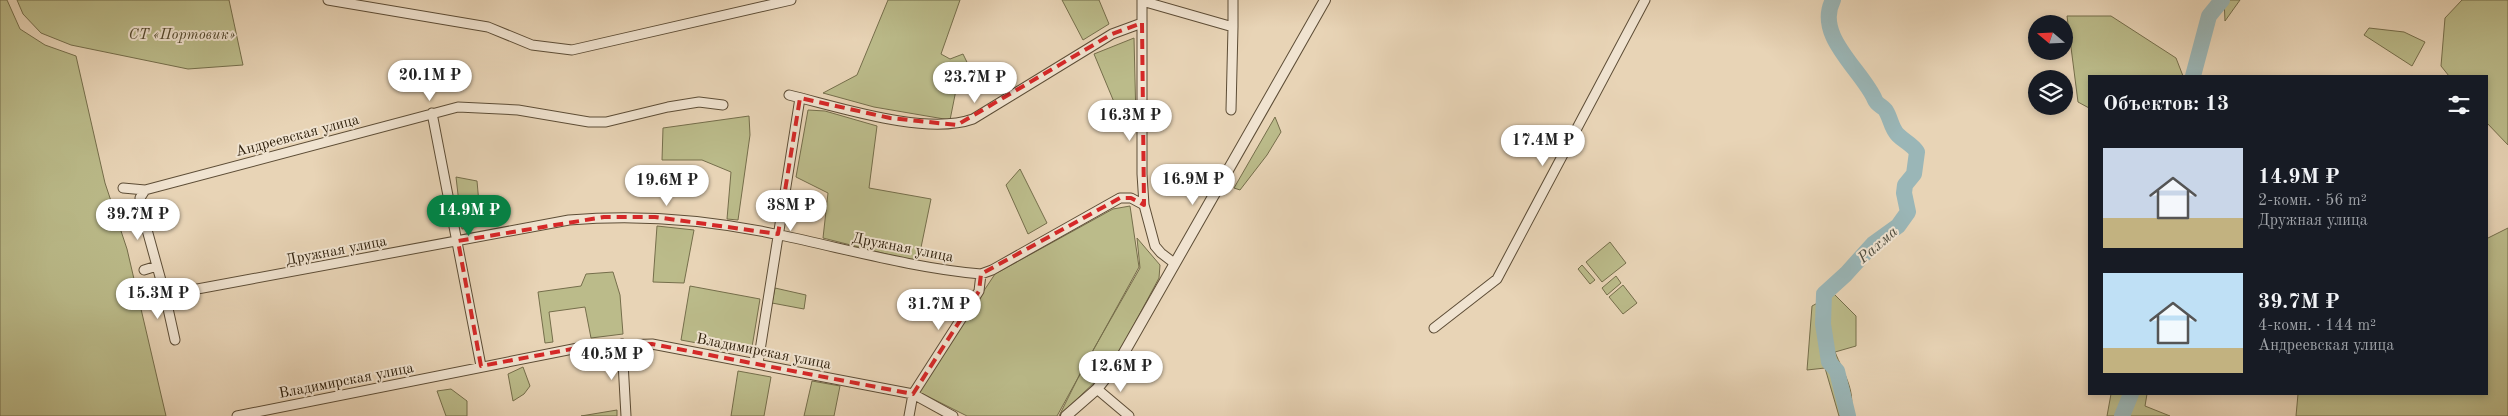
<!DOCTYPE html>
<html lang="ru">
<meta charset="utf-8">
<style>
body{margin:0;font-family:"Old Standard TT",serif;background:#242831;color:#f1f3f6;height:100vh;display:flex;flex-direction:column;font-size:19px;white-space:nowrap}
*{box-sizing:border-box;margin:0}
p{font-size:16px;color:#9ea1a6}
.icon{flex:none;width:28px;height:28px;fill:none;stroke:currentColor;stroke-width:2;stroke-linecap:round;stroke-linejoin:round}
.map{position:relative;flex:1;overflow:hidden}
.drawer{position:absolute;left:2088px;top:75px;width:400px;height:320px;display:flex;flex-direction:column;background:#171b24;border-radius:0px;box-shadow:0 2px 8px #0003}
.drawer>*{flex:none}
.needle{width:32px;rotate:289deg}
.buttons{position:absolute;left:2028px;top:15px;display:grid;gap:10px}
.buttons a{display:grid;place-items:center;width:45px;height:45px;border-radius:50%;background:#171b24;box-shadow:0 2px 8px #0003;font-size:25px}
.price{position:absolute;translate:-50% -42px;padding:0 11px;border-radius:18px;background:#fff;color:#222;font-size:16px;line-height:32px;filter:drop-shadow(0 1px 2px #0008)}
.price::after{content:'';position:absolute;left:50%;top:30px;width:15px;height:11px;margin-left:-8px;background:inherit;clip-path:polygon(0 0,100% 0,50% 100%)}
.price.current{background:#0b8043;color:#fff}
ul{padding:0;list-style:none}
li{display:flex;align-items:center;gap:15px;height:125px;padding:0 15px}
li span{display:grid;place-items:center;flex:none;width:140px;height:100px;border-radius:0px;color:#555}
li>.icon{margin-inline-start:auto}
span .icon{width:60px;height:60px;fill:#fffc;stroke-width:1}
li b{font-size:21px}
h2{display:flex;justify-content:space-between;align-items:center;height:60px;padding:0 15px;font-size:21px}
.map>svg:first-child{display:block}
</style>
<div class="map">
<svg width="2508" height="416" viewBox="0 0 2508 416">
<rect width="100%" height="100%" fill="#e8d4b6"/>
<filter id="stains"><feTurbulence type="fractalNoise" baseFrequency=".004" numOctaves="4"/><feColorMatrix values="0 0 0 0 .2 0 0 0 0 .09 0 0 0 0 .02 0 0 0 .5 -.17"/></filter>
<radialGradient id="worn" r=".72"><stop offset=".6" stop-color="#630" stop-opacity="0"/><stop offset="1" stop-color="#630" stop-opacity=".3"/></radialGradient>
<path fill="#bbbb8a" stroke="#756e4b" d="M0,0h7l13,29 25,16 31,11 29,127 22,66 39,167h-166z
M17,0h212l14,65 -55,4 -117,-24 -30,-12 -18,-19z
M888,0h72l-19,54 9,5 13,-5 19,39 -26,-3 -6,30 -76,-13 -51,-14 34,-18z
M1062,0h37l10,24 -26,16z
M2224,0h16l-15,21z
M2462,0h46v145l-22,-23v-46h-37l-8,-10 4,-48z
M2067,16h44l65,42 7,18h-94v32l-11,-6z
M2369,28l35,4 21,10 -13,24 -48,-31z
M1134,38l2,83 -12,5 -30,-72z
M808,110l17,1 52,15 -8,62 62,11 -13,63 -95,-24 5,-45 -32,-16z
M749,116l1,19 -12,85 -11,-1 4,-47 -29,-12h-40l1,-32z
M1275,117l6,15 -14,23 -27,35 -6,-2z
M1020,169l27,54 -19,11 -22,-49z
M456,177l21,4 4,45 -19,3z
M1130,206l9,61 -82,149h-90l-50,-25 78,-117 118,-65z
M657,226l37,4 -10,53 -31,-1z
M2508,228v188h-212l2,-22h188v-155z
M1137,238l23,27 -1,13 -36,67 -24,33 -40,38 25,-50 56,-98z
M1610,242l16,21 -24,19 -16,-20z
M1582,265l13,15 -5,4 -12,-15z
M613,272l7,23 3,39 -32,4 -6,-31 -36,5 4,30 -8,1 -7,-51 43,-6 5,-12z
M1616,276l5,7 -14,12 -5,-7z
M1623,285l14,18 -14,11 -14,-17z
M690,286l70,13 -9,54 -70,-13z
M775,288l31,7 -2,14 -32,-6z
M1834,294l22,22v30l-21,6c8,20 24,44 13,64h-9l-14,-48 -18,2 5,-64z
M523,367l7,19 -6,8 -11,7 -5,-27z
M738,371l33,6 -7,39h-33z
M812,381l28,5 -6,30h-30z
M451,389l16,12v15h-21l-9,-25z
M2111,394h36l-2,12 25,10h-63z
M617,410v6h-36z"/>
<g fill="none" stroke-linecap="round" stroke-linejoin="round">
<path stroke="#9ab6b7" stroke-width="16" d="M1833,0c-19,36 30,71 42,100 2,5 9,7 11,11 5,8 5,17 12,24 7,7 14,9 19,17l-3,22 -9,11 -1,8 4,19 -10,14 -25,18 -27,30 -22,20 -1,30 6,38 8,9 11,45
M2193,76l16,-60 13,-16
M2122,416l9,-22"/>
<g stroke="#5d4d36" stroke-width="11">
<path id="minor" d="M328,0l160,27 44,18 40,5 219,-50
M1142,0v174l2,31 11,41 6,7 13,10
M1142,1l91,26 -2,83
M1233,27v-27
M789,95c50,12 137,41 184,24l139,-85 30,-11
M432,113l49,253
M123,188l22,2 313,-83 60,3 71,12h17l62,-15 31,-5 24,3
M145,190l-5,8 1,10 24,87 10,45
M144,270l13,-4
M165,295l404,-75c71,-6 142,0 211,15 67,14 133,33 201,39l11,-4 128,-72h11l13,7
M1434,328l63,-49 148,-279
M622,344l4,72
M758,363l42,-265
M1097,389l32,27
M237,416l351,-70 64,-2 261,50 40,22
M909,416l4,-22 66,-103 2,-17"/>
</g>
<g stroke="#5d4d36" stroke-width="12">
<path id="tertiary" d="M1066,416l31,-27 24,-31 204,-358"/>
</g>
<use href="#minor" stroke="#f0e3d0" stroke-width="9"/>
<use href="#tertiary" stroke="#f0e3d0" stroke-width="10"/>
</g>
<path fill="none" stroke="#d62828" stroke-width="4" stroke-dasharray="10 6" stroke-linejoin="round" d="M1142,23l2,182 -13,-7h-11l-139,76 -2,17 -66,103 -261,-50 -64,2 -107,20 -23,-125 146,-24h51l123,17 22,-136 90,20 67,7 155,-91z"/>
<g text-anchor="middle" stroke-width="4" stroke-linejoin="round" paint-order="stroke">
<g font-size="15" font-style="italic" fill="#52472c" stroke="#f0e3d0">
<text x="182" y="39">СТ «Портовик»</text>
</g>
<g font-size="15" fill="#2f200c" stroke="#f0e3d0">
<text transform="translate(297 135) rotate(-15)" y="5">Андреевская улица</text>
<text transform="translate(903 247) rotate(11)" y="5">Дружная улица</text>
<text transform="translate(336 250) rotate(-11)" y="5">Дружная улица</text>
<text transform="translate(764 351) rotate(11)" y="5">Владимирская улица</text>
<text transform="translate(346 380) rotate(-11)" y="5">Владимирская улица</text>
</g>
<g font-size="16" font-style="italic" fill="#4f4d3f" stroke="#f0e3d0">
<text transform="translate(1877 244) rotate(-41)" y="6">Рахма</text>
</g>
</g>
<rect width="100%" height="100%" filter="url(#stains)"/>
<rect width="100%" height="100%" fill="url(#worn)"/>
</svg>
<div class="buttons">
<a><svg class="needle" viewBox="-14 -14 28 28"><path d="M0-13l5 13h-10z" fill="#e53935"/><path d="M0 13l5-13h-10z" fill="#9ea1a6"/></svg></a>
<a><svg class="icon" aria-label="layers" viewBox="0 0 24 24"><path d="M12 4l9 5-9 5-9-5zM3 14l9 5 9-5"/></svg></a>
</div>
<b class="price" style="left:430px;top:102px">20.1M ₽</b>
<b class="price" style="left:975px;top:104px">23.7M ₽</b>
<b class="price" style="left:1130px;top:142px">16.3M ₽</b>
<b class="price" style="left:1543px;top:167px">17.4M ₽</b>
<b class="price" style="left:1193px;top:206px">16.9M ₽</b>
<b class="price" style="left:667px;top:207px">19.6M ₽</b>
<b class="price" style="left:791px;top:232px">38M ₽</b>
<b class="price current" style="left:469px;top:237px">14.9M ₽</b>
<b class="price" style="left:138px;top:241px">39.7M ₽</b>
<b class="price" style="left:158px;top:320px">15.3M ₽</b>
<b class="price" style="left:939px;top:331px">31.7M ₽</b>
<b class="price" style="left:612px;top:381px">40.5M ₽</b>
<b class="price" style="left:1121px;top:393px">12.6M ₽</b>
<section class="drawer">
<h2>Объектов: 13<svg class="icon" aria-label="filters" viewBox="0 0 24 24"><path d="M4 7h16M4 17h16"/><circle cx="9" cy="7" r="2"/><circle cx="15" cy="17" r="2"/></svg></h2>
<ul>
<li><span style="background:linear-gradient(#c9d6e8 70%,#c2b280 0)"><svg class="icon" aria-label="home" viewBox="0 0 24 24"><path d="M3 11l9-7 9 7M6 9v11h12V9"/></svg></span><div><b>14.9M ₽</b><p>2-комн. · 56 m²</p><p>Дружная улица</p></div></li>
<li><span style="background:linear-gradient(#bfe0f5 75%,#c2b280 0)"><svg class="icon" aria-label="home" viewBox="0 0 24 24"><path d="M3 11l9-7 9 7M6 9v11h12V9"/></svg></span><div><b>39.7M ₽</b><p>4-комн. · 144 m²</p><p>Андреевская улица</p></div></li>
</ul>
</section>
</div>
